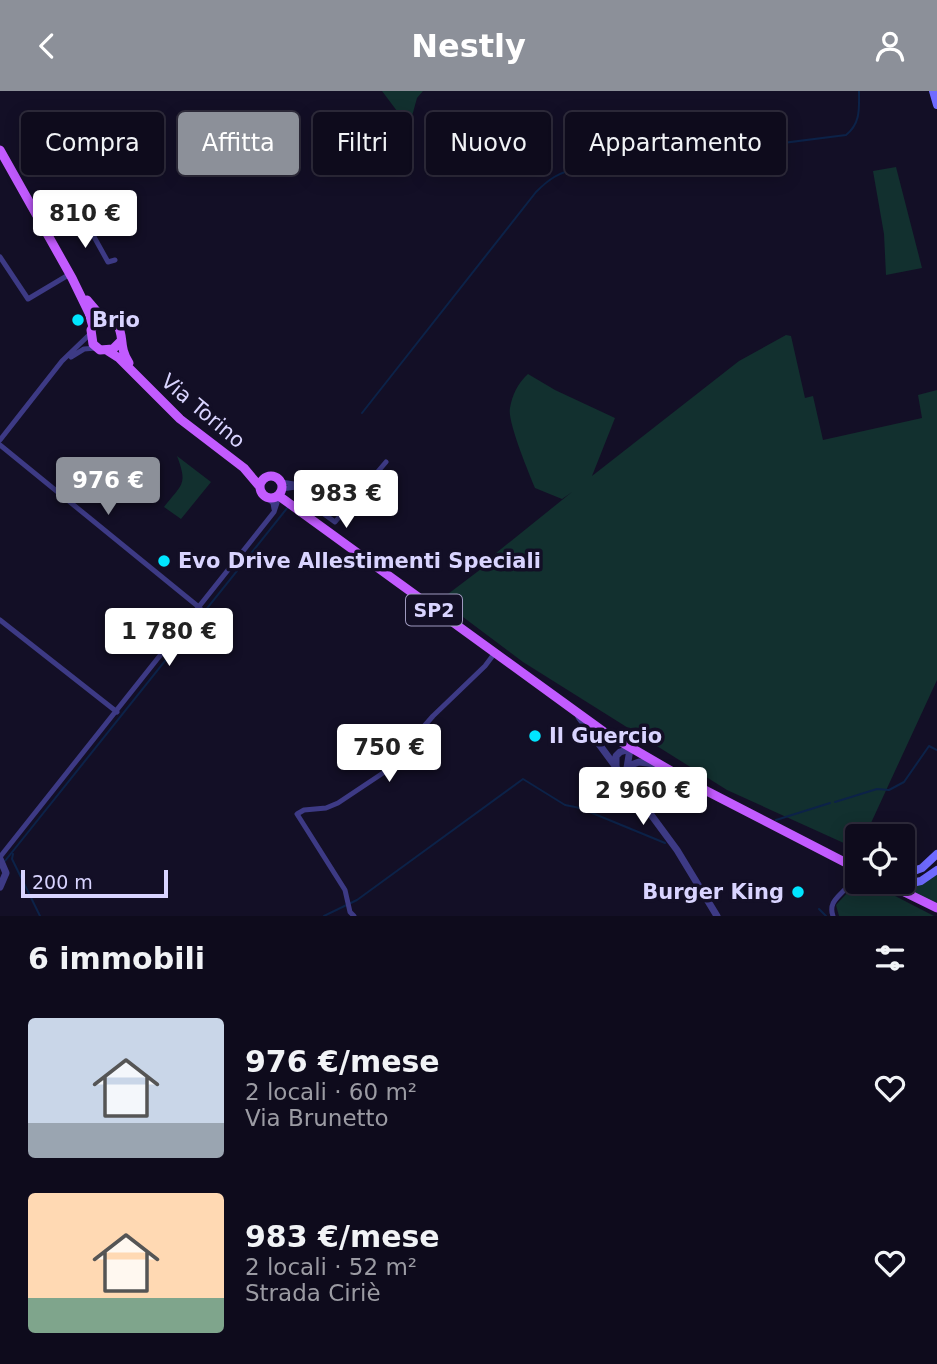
<!DOCTYPE html>
<html lang="it">
<meta charset="utf-8">
<style>
body{margin:0;font-family:"DejaVu Sans",sans-serif;background:#1c1929;color:#f1f3f6;height:100vh;display:flex;flex-direction:column;font-size:26px;white-space:nowrap}
*{box-sizing:border-box;margin:0}
p{font-size:23px;color:#9b9ba3}
.icon{flex:none;width:38px;height:38px;fill:none;stroke:currentColor;stroke-width:2;stroke-linecap:round;stroke-linejoin:round}
.map{position:relative;height:825px;overflow:hidden}
.details{display:flex;flex-direction:column;background:#0e0b1c;flex:1}
.details>*{flex:none}
.guide{position:absolute;left:21px;top:21px;width:896px;height:63px;display:flex;gap:14px}
.controls{position:absolute;left:845px;top:733px;display:grid;gap:14px}
.controls a{display:grid;place-items:center;width:70px;height:70px;border-radius:7px;background:#0e0b1c;box-shadow:0 4px 18px #0003,0 0 0 2px #2e2b3b;font-size:35px}
.scale{position:absolute;left:21px;bottom:18px;width:147px;box-sizing:border-box;padding-left:7px;border:4px solid #d9d4ff;border-top:0;font-size:19px;line-height:24px;white-space:nowrap;color:#d9d4ff;-webkit-text-stroke:5px #130f26;paint-order:stroke}
.price{position:absolute;translate:-50% -60px;padding:0 16px;border-radius:7px;background:#fff;color:#222;font-size:23px;line-height:46px;filter:drop-shadow(0 2px 4px #0008)}
.price::after{content:'';position:absolute;left:50%;top:42px;width:21px;height:16px;margin-left:-10px;background:inherit;clip-path:polygon(0 0,100% 0,50% 100%)}
.price.current{background:#8c9099;color:#fff}
ul{padding:0;list-style:none}
li{display:flex;align-items:center;gap:21px;height:175px;padding:0 28px}
li span{display:grid;place-items:center;flex:none;width:196px;height:140px;border-radius:7px;color:#555}
li>.icon{margin-inline-start:auto}
span .icon{width:84px;height:84px;fill:#fffc;stroke-width:1}
li b{font-size:30px}
h2{display:flex;justify-content:space-between;align-items:center;height:84px;padding:0 28px;font-size:30px}
.pill{padding:0 24px;border-radius:7px;background:#0e0b1c;box-shadow:0 4px 18px #0003,0 0 0 2px #2e2b3b;font-size:24px;line-height:63px}
.pill.current{background:#8c9099;color:#fff}
header{display:flex;justify-content:space-between;align-items:center;height:91px;padding:0 28px;background:#8c9099;color:#fff;font-size:32px;font-weight:800}
.map>svg:first-child{display:block}
</style>
<header><svg class="icon" aria-label="back" viewBox="0 0 24 24"><path d="M15 5l-7 7 7 7"/></svg>Nestly<svg class="icon" aria-label="person" viewBox="0 0 24 24"><circle cx="12" cy="8" r="4"/><path d="M4 21q1-7 8-7t8 7"/></svg></header>
<div class="map">
<svg width="937" height="825" viewBox="0 0 937 825">
<rect width="100%" height="100%" fill="#130f26"/>
<path fill="#12302f" d="M382,0h41l-6,7 -8,29z
M896,76l26,101 -36,7 -2,-41 -11,-63z
M786,244l5,1 14,62 8,-2 10,44 99,-22 -4,-23 19,-5v290l-72,156 -7,1 -1,12 -130,-59 -204,-128 -76,-57 -3,-8 37,-28 -1,-3 92,-74 -10,7 -27,-11c-6,-15 -28,-67 -25,-80 2,-13 8,-25 18,-34l27,16 60,28 -23,58 147,-115z
M177,365l34,26 -30,37 -17,-12c18,-23 24,-22 13,-51z
M937,783v30l-32,-16z
M854,784l3,2 1,5h10l66,34h-95l-3,-11 12,-13z"/>
<g fill="none" stroke-linecap="round" stroke-linejoin="round">
<path stroke="#0c2248" stroke-width="2" d="M362,322l174,-221c13,-13 23,-20 41,-23l269,-34c15,-12 13,-27 13,-44
M835,711l42,-13 12,1 15,-8 25,-36 8,4
M776,729l54,-17
M13,763l-1,5 28,57
M5,770l283,-354
M819,818l7,7
M324,825l33,-16 166,-121 42,26 15,3 85,35"/>
<path stroke="#3d3a85" stroke-width="5" d="M43,136l40,-10 25,45 7,-2
M0,166l28,42 42,-25
M71,266l13,-8 12,-1
M0,349l62,-79 28,-27
M0,354l200,163
M281,391l13,2 7,5 2,10 32,23 51,-60
M282,398l14,-2
M265,405l8,7 1,6
M0,529l117,92
M0,766l274,-345 3,-9 -2,-6
M354,825l-4,-4 -5,-22 -48,-76 7,-4 22,-2 12,-5 45,-30 50,-57 52,-50 9,-12
M833,825c-5,-14 6,-19 14,-29l2,-23"/>
<path stroke="#3d3a85" stroke-width="7" d="M579,626l98,133 40,66
M628,675l11,-4 16,2
M616,677v-12l4,-4 10,-3 -4,25 1,7
M0,768l6,14 -6,14"/>
<path stroke="#6f6bff" stroke-width="8" d="M933,0l4,14
M903,784l19,-7 15,-14
M893,796l28,-6 16,-11"/>
<path stroke="#c25bff" stroke-width="9" d="M0,59l72,128 17,35 4,14
M87,209l17,20
M120,251l-7,7 -13,1 -7,-6 -2,-14 4,-6 9,-4 13,4c8,13 1,22 12,39
M108,260l11,7 61,61 64,49 16,19
M260 396a11 11 0 1 1 22 0a11 11 0 1 1-22 0Z
M279,405l325,236 93,54 161,83
M884,791l53,26"/>
</g>
<g fill="#00e5ff" stroke="#130f26" stroke-width="2.5">
<circle cx="78" cy="229" r="7"/>
<circle cx="164" cy="470" r="7"/>
<circle cx="535" cy="645" r="7"/>
<circle cx="798" cy="801" r="7"/>
</g>
<g text-anchor="middle" stroke-width="7" stroke-linejoin="round" paint-order="stroke">
<rect fill="#130f26" stroke="#9e99be" stroke-width="2" x="406" y="503.5" width="56" height="31" rx="5"/>
<g font-size="19" font-weight="bold" fill="#d9d4ff">
<text x="434" y="526">SP2</text>
</g>
<g font-size="21" font-weight="bold" fill="#d9d4ff" stroke="#130f26" text-anchor="start">
<text x="92" y="236">Brio</text>
<text x="178" y="477">Evo Drive Allestimenti Speciali</text>
<text x="549" y="652">Il Guercio</text>
<text x="784" y="808" text-anchor="end">Burger King</text>
</g>
<g font-size="21" fill="#d9d4ff" stroke="#130f26">
<text transform="translate(203 320) rotate(40)" y="7">Via Torino</text>
</g>
</g>
</svg>
<div class="controls">
<a><svg class="icon" aria-label="locate" viewBox="0 0 24 24"><circle cx="12" cy="12" r="6"/><path d="M12 2v4M12 18v4M2 12h4M18 12h4"/></svg></a>
</div>
<div class="scale">200 m</div>
<b class="price" style="left:85px;top:159px">810 €</b>
<b class="price current" style="left:108px;top:426px">976 €</b>
<b class="price" style="left:346px;top:439px">983 €</b>
<b class="price" style="left:169px;top:577px">1 780 €</b>
<b class="price" style="left:389px;top:693px">750 €</b>
<b class="price" style="left:643px;top:736px">2 960 €</b>
<div class="guide">
<a class="pill">Compra</a>
<a class="pill current">Affitta</a>
<a class="pill">Filtri</a>
<a class="pill">Nuovo</a>
<a class="pill">Appartamento</a>
</div>
</div>
<section class="details">
<h2>6 immobili<svg class="icon" aria-label="filters" viewBox="0 0 24 24"><path d="M4 7h16M4 17h16"/><circle cx="9" cy="7" r="2"/><circle cx="15" cy="17" r="2"/></svg></h2>
<ul>
<li><span style="background:linear-gradient(#c9d6e8 75%,#9aa5b1 0)"><svg class="icon" aria-label="home" viewBox="0 0 24 24"><path d="M3 11l9-7 9 7M6 9v11h12V9"/></svg></span><div><b>976 €/mese</b><p>2 locali · 60 m²</p><p>Via Brunetto</p></div><svg class="icon" aria-label="heart" viewBox="0 0 24 24"><path d="M12 20l-8-8c-3-5 5-10 8-4 3-6 11-1 8 4z"/></svg></li>
<li><span style="background:linear-gradient(#ffd9b3 75%,#7fa58c 0)"><svg class="icon" aria-label="home" viewBox="0 0 24 24"><path d="M3 11l9-7 9 7M6 9v11h12V9"/></svg></span><div><b>983 €/mese</b><p>2 locali · 52 m²</p><p>Strada Ciriè</p></div><svg class="icon" aria-label="heart" viewBox="0 0 24 24"><path d="M12 20l-8-8c-3-5 5-10 8-4 3-6 11-1 8 4z"/></svg></li>
</ul>
</section>
